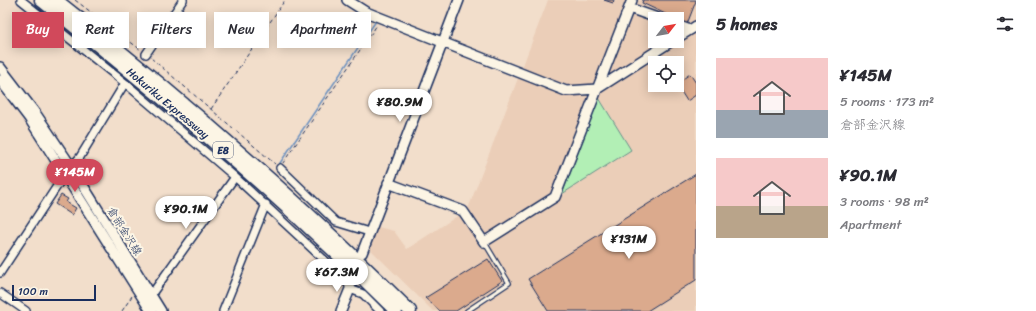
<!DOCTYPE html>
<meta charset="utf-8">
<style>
body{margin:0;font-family:Sriracha,"Klee One",sans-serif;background:#f2f2f3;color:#2b2b33;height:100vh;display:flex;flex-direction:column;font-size:15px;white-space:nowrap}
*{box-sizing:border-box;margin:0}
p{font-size:13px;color:#7c7c81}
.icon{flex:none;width:22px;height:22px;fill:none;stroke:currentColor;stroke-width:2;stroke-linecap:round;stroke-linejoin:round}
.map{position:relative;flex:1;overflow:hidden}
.drawer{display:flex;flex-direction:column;background:#fff;width:340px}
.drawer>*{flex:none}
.banner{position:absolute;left:12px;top:12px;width:380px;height:36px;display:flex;gap:8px}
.needle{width:26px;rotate:59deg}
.controls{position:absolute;left:648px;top:12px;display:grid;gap:8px}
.controls a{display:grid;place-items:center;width:36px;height:36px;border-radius:0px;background:#fff;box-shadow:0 2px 10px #0003;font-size:20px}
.scale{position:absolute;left:12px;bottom:10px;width:84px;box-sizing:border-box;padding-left:4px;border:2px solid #1b2f5e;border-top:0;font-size:11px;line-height:14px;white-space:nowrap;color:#1b2f5e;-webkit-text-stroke:3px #fcf5e5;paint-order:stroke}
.price{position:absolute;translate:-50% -34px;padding:0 9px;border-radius:14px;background:#fff;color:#222;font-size:13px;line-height:26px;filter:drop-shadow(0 1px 2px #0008)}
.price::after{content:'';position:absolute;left:50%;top:24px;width:12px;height:9px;margin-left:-6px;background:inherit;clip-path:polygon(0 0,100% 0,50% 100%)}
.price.selected{background:#d1495b;color:#fff}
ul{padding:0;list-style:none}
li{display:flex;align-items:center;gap:12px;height:100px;padding:0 20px}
li span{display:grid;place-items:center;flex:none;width:112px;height:80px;border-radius:0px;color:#555}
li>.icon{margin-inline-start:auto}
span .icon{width:48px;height:48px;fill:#fffc;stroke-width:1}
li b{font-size:17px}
h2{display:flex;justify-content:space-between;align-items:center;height:48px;padding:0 20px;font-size:17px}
.pill{padding:0 14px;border-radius:0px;background:#fff;box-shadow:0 2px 10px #0003;font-size:14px;line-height:36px}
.pill.selected{background:#d1495b;color:#fff}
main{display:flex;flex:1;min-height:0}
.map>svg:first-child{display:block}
</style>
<main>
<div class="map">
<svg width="696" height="311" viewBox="0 0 696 311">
<rect width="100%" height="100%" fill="#f2decb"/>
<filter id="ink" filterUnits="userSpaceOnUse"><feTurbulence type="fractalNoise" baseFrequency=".025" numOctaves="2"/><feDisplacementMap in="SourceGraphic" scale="8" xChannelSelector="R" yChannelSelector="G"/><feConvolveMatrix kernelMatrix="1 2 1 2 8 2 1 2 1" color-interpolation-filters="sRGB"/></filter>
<g filter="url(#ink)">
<path fill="#ebceb8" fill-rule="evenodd" d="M548,0h148v311h-263l-63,-62 8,-22 16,4 13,18 61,-40zM655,19h22v22h-22zM655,63h22v22h-22z"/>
<path fill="#b2efb5" stroke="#668f8a" d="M599,98l32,52 -69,44z"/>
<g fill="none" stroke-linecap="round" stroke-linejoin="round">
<path stroke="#6d91bf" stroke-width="1.5" d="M280,163l96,-142"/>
</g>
<path fill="#dbaa8d" stroke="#1b2f5e" d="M604,0h10l-1,3z
M643,0h53v1l-9,23 -45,-21z
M690,74l6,9v12l-9,6 -10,-16v-2z
M696,174v106l-49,31h-99l-20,-32z
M61,195l7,4 -2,3 10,6 -4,7 -17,-11z
M488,259l14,22 -46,30h-16l-15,-13z"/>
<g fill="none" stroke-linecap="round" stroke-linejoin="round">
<path stroke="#c7bbb5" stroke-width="7" stroke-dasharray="7 3.5" stroke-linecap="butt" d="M125,83l21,-29"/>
<g stroke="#1b2f5e" stroke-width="6">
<path id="lane" d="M467,311l42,-28 -24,-40"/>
</g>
<g stroke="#1b2f5e" stroke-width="10">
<path id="street" d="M21,0l104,83 110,94 112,104 3,8 13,5 17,17
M146,54l37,-54
M280,168l56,54 33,10
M0,273l65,-99 15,-17 45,-74
M0,293l26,18
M151,295l84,-118
M223,311l43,-107"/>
</g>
<g stroke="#1b2f5e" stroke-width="12">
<path id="secondary" d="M347,0l19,12 200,79 31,-2 75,-48
M629,8l31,11
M677,25l13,5 6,-4
M677,38l13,-8
M0,67l36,47 35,52 90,145
M0,80l29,38 122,193
M388,183l75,28 21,31 71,-45 77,-197
M362,253l97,-253
M341,311l9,-22 1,-10"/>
</g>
<g stroke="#1b2f5e" stroke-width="15">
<path id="highway" d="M41,0c124,97 243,200 355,311
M56,0c124,97 242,200 354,311"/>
</g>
<path stroke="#1b2f5e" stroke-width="1" stroke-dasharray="4 3" stroke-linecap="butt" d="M75,0l66,50
M151,58l124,106
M211,109l74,-109
M283,163l94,-138
M122,311l10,-15"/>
<use href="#lane" stroke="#fcf5e5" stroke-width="3.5"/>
<use href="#street" stroke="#fcf5e5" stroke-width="7"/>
<use href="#secondary" stroke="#fcf5e5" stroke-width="9"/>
<use href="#highway" stroke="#fcf5e5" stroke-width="12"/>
</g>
</g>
<g text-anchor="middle" stroke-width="4" stroke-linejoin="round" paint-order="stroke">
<rect fill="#fcf5e5" stroke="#5e6a86" stroke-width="1" x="213" y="142" width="20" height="16" rx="3"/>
<g font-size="10" font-weight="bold" fill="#1b2f5e">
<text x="223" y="154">E8</text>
</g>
<g font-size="11" fill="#1b2f5e" stroke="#fcf5e5">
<text transform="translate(168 103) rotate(40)" y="4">Hokuriku Expressway</text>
<text transform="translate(125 231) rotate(58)" y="4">倉部金沢線</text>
</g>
</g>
</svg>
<div class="controls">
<a><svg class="needle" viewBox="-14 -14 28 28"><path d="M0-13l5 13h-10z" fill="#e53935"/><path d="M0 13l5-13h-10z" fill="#7c7c81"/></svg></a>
<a><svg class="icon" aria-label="locate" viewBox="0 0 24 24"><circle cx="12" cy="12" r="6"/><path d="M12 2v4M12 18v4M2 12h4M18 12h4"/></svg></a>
</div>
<div class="scale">100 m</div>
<b class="price" style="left:400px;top:123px">¥80.9M</b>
<b class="price selected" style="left:75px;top:193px">¥145M</b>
<b class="price" style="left:186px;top:230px">¥90.1M</b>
<b class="price" style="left:629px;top:260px">¥131M</b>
<b class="price" style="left:337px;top:293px">¥67.3M</b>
<div class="banner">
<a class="pill selected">Buy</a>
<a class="pill">Rent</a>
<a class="pill">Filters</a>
<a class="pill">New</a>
<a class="pill">Apartment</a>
</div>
</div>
<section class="drawer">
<h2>5 homes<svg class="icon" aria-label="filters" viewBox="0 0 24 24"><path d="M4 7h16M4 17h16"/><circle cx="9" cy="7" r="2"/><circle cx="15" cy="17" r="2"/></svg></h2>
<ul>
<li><span style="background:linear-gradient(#f6c9c9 65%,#9aa5b1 0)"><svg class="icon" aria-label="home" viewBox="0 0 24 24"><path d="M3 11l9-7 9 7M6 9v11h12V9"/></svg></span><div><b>¥145M</b><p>5 rooms · 173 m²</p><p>倉部金沢線</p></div></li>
<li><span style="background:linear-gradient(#f6c9c9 60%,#b9a48a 0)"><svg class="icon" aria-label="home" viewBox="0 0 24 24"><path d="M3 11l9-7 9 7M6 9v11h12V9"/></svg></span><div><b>¥90.1M</b><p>3 rooms · 98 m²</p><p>Apartment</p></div></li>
</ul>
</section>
</main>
